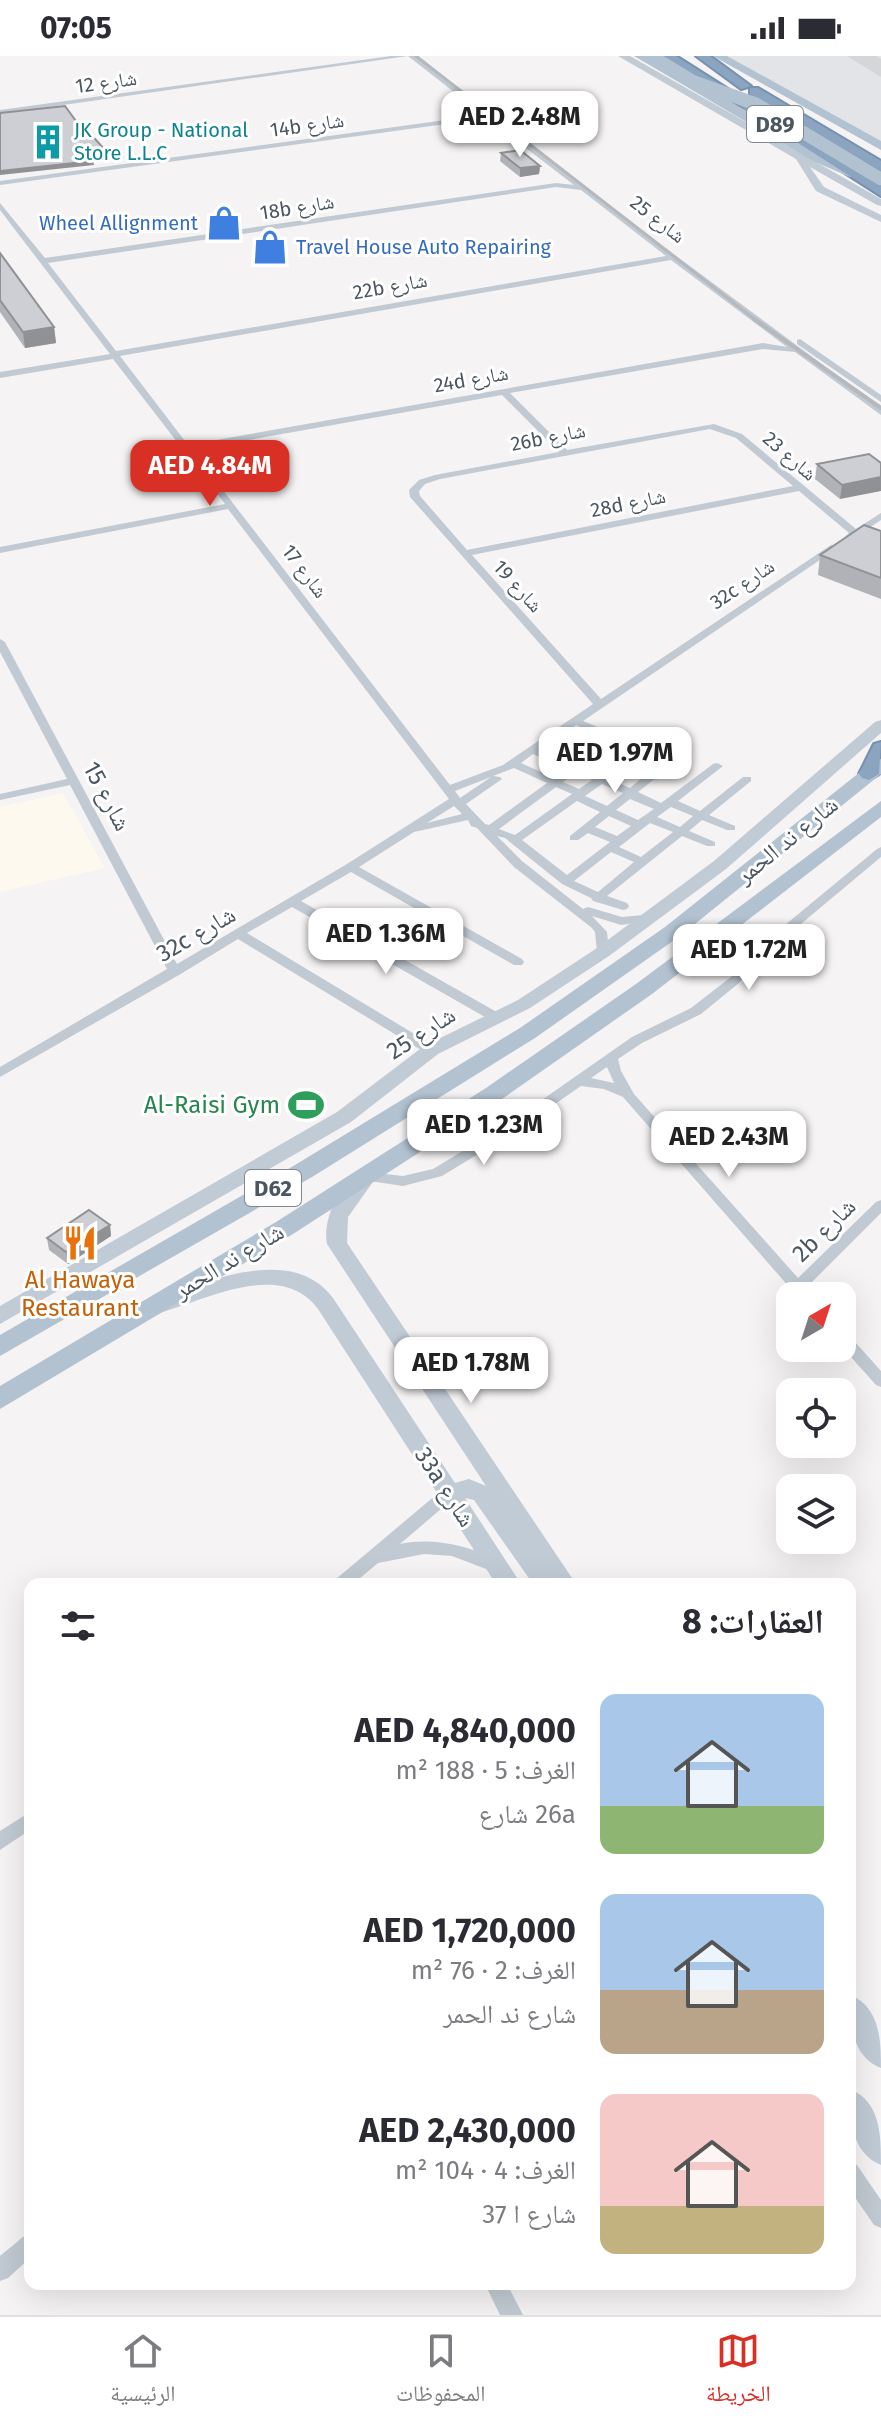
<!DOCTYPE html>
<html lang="ar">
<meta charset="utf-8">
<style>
body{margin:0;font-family:"Fira Sans","Noto Naskh Arabic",sans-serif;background:#f2f2f3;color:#2b2b33;direction:rtl;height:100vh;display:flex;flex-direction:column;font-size:30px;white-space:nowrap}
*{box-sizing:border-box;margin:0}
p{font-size:26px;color:#7c7c81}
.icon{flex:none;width:44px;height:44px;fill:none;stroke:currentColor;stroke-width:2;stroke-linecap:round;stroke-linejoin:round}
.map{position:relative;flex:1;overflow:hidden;direction:ltr}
.panel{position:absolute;left:24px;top:1522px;width:832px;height:712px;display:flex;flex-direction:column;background:#fff;border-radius:16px;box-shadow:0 8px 32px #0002;direction:rtl}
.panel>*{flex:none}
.needle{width:52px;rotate:39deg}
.buttons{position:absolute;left:776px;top:1226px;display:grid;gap:16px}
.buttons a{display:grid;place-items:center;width:80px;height:80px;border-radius:16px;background:#fff;box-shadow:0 8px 32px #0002;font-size:40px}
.price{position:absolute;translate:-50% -68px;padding:0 18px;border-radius:16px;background:#fff;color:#222;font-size:26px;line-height:52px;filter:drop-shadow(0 2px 4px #0008)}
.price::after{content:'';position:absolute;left:50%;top:48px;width:24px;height:18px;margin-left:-12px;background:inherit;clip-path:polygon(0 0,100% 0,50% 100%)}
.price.selected{background:#d93025;color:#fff}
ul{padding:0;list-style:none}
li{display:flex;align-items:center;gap:24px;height:200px;padding:0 32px}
li span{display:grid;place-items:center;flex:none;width:224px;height:160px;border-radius:16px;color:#555}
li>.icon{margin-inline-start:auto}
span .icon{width:96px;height:96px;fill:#fffc;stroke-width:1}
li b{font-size:34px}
h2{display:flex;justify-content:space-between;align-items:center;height:96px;padding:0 32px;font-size:34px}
.status{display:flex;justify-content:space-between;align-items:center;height:56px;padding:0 40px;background:#fff;direction:ltr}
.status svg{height:22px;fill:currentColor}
.menu{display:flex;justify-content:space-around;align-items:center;height:112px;border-top:2px solid #e1e1e2;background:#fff;font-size:22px;color:#7c7c81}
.menu a{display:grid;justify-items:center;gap:4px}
.menu .selected{color:#d93025}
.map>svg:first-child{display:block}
</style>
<div class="status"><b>07:05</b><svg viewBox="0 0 49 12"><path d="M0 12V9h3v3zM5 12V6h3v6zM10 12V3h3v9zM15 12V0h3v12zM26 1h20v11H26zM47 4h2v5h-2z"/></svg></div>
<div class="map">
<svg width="881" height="2259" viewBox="0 0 881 2259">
<rect width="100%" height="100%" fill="#f5f3f3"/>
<path fill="#fdf9ef" d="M63,737l42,75 -105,24v-85z"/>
<path fill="#e2e4e7" d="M723,0h158v89z"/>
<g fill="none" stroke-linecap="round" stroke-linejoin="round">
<path fill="#d5d6d8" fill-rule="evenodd" d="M847,0h29l5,3v18z"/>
<g stroke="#7690ad" stroke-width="4">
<path id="highway" d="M662,0h14l205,130v10z
M696,0h14l41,30 -10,3z
M750,32h8l123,73v10l-131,-77z
M881,686l-2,32 -10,6 -7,-2 -3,-4 15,-30z"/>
</g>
<path fill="#c1cad2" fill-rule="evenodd" d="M391,0h24l260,199 206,153v7l-86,-63 -32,-3 -253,44 57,57 147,-26 28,10 114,95 25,-16v7l-27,18h-6l-2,-2 3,-3 -50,-42 -327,64 129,144 230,-154 8,2 -256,174 91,38v4l-15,12v4l-6,1 -15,12 23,11 52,-39 4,-1 6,3 -45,35 22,10 43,-34h8v4l-42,34 26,11v4h-8l-25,-10 -13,11 26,11v4h-8l-25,-10 -75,60 20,7 2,3 -2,3 -4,1 -30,-9 -2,-3 -29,-14 -57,-46 -8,-2 25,25 61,48 5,-2 34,10 32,-3 2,3 -2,3 -33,5 -29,-9 15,16 2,20 -2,3h-8l-2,-3 -2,-20 -3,-4 -78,-61 -37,-39 -6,-2 -3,-6 -54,12 -55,35 163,92 2,3 -2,3h-8l-163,-93 -50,29 201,114 1,3 -1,3h-10l-200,-114 -45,26 189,114 2,3 -2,3h-10l-188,-114 -59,36 -179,102v-10l167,-98 -97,-184 -70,15v-6l67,-15 -67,-127v-13l5,3 172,322 170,-100 102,-65 -221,-290 -228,44v-6l225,-43 -112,-145 -113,19v-6l110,-18 -110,-144v-7l45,55 511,-75 18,2 -82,-63 -17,-2 -475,65v-4l475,-65 11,1 -78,-61 -408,58v-4zM556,131l25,3 85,66 -550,95 -68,-88zM671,204l116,87 -24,-4 -575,102 -68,-89zM502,339l57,57 -124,23 -16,5 -10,10 1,7 183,207 -90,61 -53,20 -258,-335zM710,373l26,9 57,48 -326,64 -47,-54 -1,-5 6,-7 15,-5zM576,669l86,37 -12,9 -87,-36zM555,683l33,14 -15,10 -33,-13zM533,698l33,15 -12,9 -33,-15zM597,701l47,19 -14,12 -48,-21zM514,712l33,15 -58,42 -4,-1 -19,-20 36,-25 -2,-2 -7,-1zM575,717l17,7 -13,9 -16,-7zM491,721l-31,21 -5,-7zM602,728l21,9 -16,13 -22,-10zM556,731l16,7 -57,41 -16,-6zM630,743l24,10 -16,11 -22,-10zM577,745l23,11 -30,24v4h8l10,-7 22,9 -43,33 -45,-35zM454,750l8,8 -35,9zM671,751l22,9 -13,11 -23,-10zM609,760l22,10 -14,10 -22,-9zM650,767l23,9 -32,25 -22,-10zM611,796l23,10 -36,30 -24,-11z
M800,283l81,56v7l-84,-58v-4z
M881,791v10l-122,102 -20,24 -38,31 -59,29 -24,16 3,12 13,23 164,184 78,-76 5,-2v13l-74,74 6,9h-16l-174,-199 -19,-8 -23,-3 -62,43 -77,47 -39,10 -40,-6 -2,-3 7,-5 35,4 30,-7 76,-46 123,-86 59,-29 40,-31 20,-24 126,-104zM607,1011l7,16 -23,-5z
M842,1276l5,1 34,38v16l-5,-2 -34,-38z
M449,1431l6,2 2,4 -2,4 -55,47c35,-7 67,2 100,16l2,5 -2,5 -6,2 -42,-16 -28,-2 -46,9 -25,21h-19l2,-5 107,-90z
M30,1756v18l-30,20v-19z
M850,2106l7,3 24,35v28l-7,-3 -24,-35z
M30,2177v25l-22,20 -8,3v-25l23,-19z
M485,2228h22l16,31h-23z"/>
<path fill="#c1cbd6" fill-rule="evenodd" d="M618,0h12l251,143v7l-4,-1 -67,-38 14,20 57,28v7l-65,-31 -20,-32z
M881,664v13l-155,136 -117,87 -79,52 -92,46 -87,68 -351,202v-18l337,-194 87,-66 94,-46 79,-52 117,-87 161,-139z
M365,1116l10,7 -27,38 -1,26 229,341h-43l-59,-84 -9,-2 56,86h-25l-178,-275c-37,-51 -114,-8 -162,5l-7,-3 -4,-5 4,-5c53,-16 141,-60 184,-3l122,185 14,-4 17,7 -159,-242c-5,-24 13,-65 38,-72z
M850,1939c30,12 31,45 31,73 -30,-12 -31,-46 -31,-73z
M850,2033c31,13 31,47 31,76 -31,-13 -31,-48 -31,-76z"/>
<path fill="#b3c2d1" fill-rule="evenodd" d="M634,0h14l212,118 -10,3 -37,-16z
M713,0h14l154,85v9z
M881,703v15l-201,162 -145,102 -223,139 -312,179v-21l295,-170 225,-137 145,-101 209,-166z
M881,745v16l-229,177 -150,105 -209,135 -293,175v-23l276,-164 210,-134 150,-104z"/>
<use href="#highway" fill="#8ba5c1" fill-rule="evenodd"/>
<path stroke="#b5b8bd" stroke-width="3" d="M416,0l341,265"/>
<path stroke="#b5b8bd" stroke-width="4" d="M754,263l127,89"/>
<path stroke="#b3c2d1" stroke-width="13" d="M651,0l43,26 62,22 125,75"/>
</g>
<path fill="#b0b2b7" d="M501,97l39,13 -1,8 -19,3 -20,-16z
M0,197l54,74 2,16 -31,5 -25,-36z
M881,407l-41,36 -25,-20 2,-15z
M881,475v68l-63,-24 2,-20z
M110,1169l1,11 -43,28 -19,-14 -2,-12z"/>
<path fill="#909195" d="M106,95l1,4 -20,3v-4z
M93,105l1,4 -94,10v-4z
M540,110l-1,8 -19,3v-9z
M54,271l2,16 -31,5 -2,-16z
M881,421v14l-41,8 2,-14z
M110,1169l1,11 -43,28 -2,-12z"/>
<path fill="#cdcfd5" stroke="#909195" stroke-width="2" d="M65,50l19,26 4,-1 18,20 -19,3 6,7 -93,10v-58z
M520,94l20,16 -20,2 -19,-15z
M0,197l54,74 -31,5 -23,-32z
M869,398l12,9v14l-39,8 -25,-21z
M864,469l17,6v47l-61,-23z
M89,1154l21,15 -44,27 -19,-14z"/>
<defs>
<g id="building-bare" transform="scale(2.76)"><path d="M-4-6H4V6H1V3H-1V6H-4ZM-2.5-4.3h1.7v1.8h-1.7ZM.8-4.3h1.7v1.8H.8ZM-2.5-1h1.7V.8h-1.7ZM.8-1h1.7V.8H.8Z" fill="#0f9aa8" stroke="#fff" stroke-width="2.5" paint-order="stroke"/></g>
<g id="shop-bare" transform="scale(2.76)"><path d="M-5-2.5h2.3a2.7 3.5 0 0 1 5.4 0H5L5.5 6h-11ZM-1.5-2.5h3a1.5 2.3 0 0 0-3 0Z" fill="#3f7fe0" stroke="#fff" stroke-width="2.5" paint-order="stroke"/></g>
<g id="stadium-bare" transform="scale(2.76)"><path d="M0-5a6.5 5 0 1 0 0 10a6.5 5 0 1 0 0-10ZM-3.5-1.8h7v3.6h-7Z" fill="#2e9e5b" stroke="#fff" stroke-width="2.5" paint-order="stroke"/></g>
<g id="restaurant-bare" transform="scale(2.76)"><path d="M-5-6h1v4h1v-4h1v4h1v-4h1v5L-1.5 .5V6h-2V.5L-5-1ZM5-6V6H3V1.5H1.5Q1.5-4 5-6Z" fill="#e8710a" stroke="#fff" stroke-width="2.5" paint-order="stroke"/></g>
</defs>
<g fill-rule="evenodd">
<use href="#building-bare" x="48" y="86"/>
<use href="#shop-bare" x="224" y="167"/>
<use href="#shop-bare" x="270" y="191"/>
<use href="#stadium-bare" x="306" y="1049"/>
<use href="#restaurant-bare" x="80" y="1187"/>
</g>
<g text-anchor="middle" stroke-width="6" stroke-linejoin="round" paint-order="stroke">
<g font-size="20" fill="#4a5661" stroke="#fff">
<text transform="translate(106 26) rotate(-8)" y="7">شارع 12</text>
<text transform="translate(307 69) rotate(-8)" y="7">14b شارع</text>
<text transform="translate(297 151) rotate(-9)" y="7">18b شارع</text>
<text transform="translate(658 163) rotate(38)" y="7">شارع 25</text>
<text transform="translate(390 230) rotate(-10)" y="7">22b شارع</text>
<text transform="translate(471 323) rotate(-10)" y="7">24d شارع</text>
<text transform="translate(548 381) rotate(-11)" y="7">26b شارع</text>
<text transform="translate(790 400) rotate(41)" y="7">شارع 23</text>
<text transform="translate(628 447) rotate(-11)" y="7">28d شارع</text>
<text transform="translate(305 515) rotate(53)" y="7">شارع 17</text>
<text transform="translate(742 528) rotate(-34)" y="7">32c شارع</text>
<text transform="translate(518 530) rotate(48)" y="7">شارع 19</text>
</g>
<g font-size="20" fill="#0d838f" stroke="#fff" text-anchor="start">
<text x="74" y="81">JK Group - National<tspan x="74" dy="23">Store L.L.C</tspan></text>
</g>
<g font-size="20" fill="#366cbe" stroke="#fff" text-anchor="end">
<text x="198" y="174">Wheel Allignment</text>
<text x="296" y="198" text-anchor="start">Travel House Auto Repairing</text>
</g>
<g fill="#fff" stroke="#808990" stroke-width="2">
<rect x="747" y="50" width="56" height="36" rx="6"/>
<rect x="245" y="1114" width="56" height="36" rx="6"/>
</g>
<g font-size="22" font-weight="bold" fill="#4a5661">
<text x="775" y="76">D89</text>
<text x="273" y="1140">D62</text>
</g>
<g font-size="24" fill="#4a5661" stroke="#fff">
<text transform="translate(107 740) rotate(62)" y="8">شارع 15</text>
<text transform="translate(787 784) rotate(-39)" y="8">شارع ند الحمر</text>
<text transform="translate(196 878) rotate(-30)" y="8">32c شارع</text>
<text transform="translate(421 977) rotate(-33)" y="8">شارع 25</text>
<text transform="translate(824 1174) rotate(-45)" y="8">2b شارع</text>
<text transform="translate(229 1205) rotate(-31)" y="8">شارع ند الحمر</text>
<text transform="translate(445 1431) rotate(57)" y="8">33a شارع</text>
</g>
<g font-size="24" fill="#27864d" stroke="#fff" text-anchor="end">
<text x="280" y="1057">Al-Raisi Gym</text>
</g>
<g font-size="24" fill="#c56008" stroke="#fff">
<text x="80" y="1232">Al Hawaya<tspan x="80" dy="28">Restaurant</tspan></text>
</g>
</g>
</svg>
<div class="buttons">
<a><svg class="needle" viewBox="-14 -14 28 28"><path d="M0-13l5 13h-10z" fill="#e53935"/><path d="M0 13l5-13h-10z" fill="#7c7c81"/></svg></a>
<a><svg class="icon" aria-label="locate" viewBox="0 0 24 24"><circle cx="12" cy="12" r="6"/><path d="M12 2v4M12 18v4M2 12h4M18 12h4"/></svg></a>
<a><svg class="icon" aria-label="layers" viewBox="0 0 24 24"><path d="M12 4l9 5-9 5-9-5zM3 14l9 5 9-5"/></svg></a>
</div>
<b class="price" style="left:520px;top:103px">AED 2.48M</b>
<b class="price selected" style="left:210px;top:452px">AED 4.84M</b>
<b class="price" style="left:615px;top:739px">AED 1.97M</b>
<b class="price" style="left:386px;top:920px">AED 1.36M</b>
<b class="price" style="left:749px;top:936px">AED 1.72M</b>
<b class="price" style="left:484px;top:1111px">AED 1.23M</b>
<b class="price" style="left:729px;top:1123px">AED 2.43M</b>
<b class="price" style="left:471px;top:1349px">AED 1.78M</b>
<section class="panel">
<h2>العقارات: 8<svg class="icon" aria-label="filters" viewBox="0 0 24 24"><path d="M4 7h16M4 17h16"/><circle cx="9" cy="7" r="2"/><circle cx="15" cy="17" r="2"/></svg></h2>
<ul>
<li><span style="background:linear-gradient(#a9c7e8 70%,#8fb573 0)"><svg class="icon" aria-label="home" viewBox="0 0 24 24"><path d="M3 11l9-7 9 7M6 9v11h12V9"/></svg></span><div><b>AED 4,840,000</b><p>الغرف: 5 · 188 m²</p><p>26a شارع</p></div></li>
<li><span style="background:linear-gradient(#a9c7e8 60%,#b9a48a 0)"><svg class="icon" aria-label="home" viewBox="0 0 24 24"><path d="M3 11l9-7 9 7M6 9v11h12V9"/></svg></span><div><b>AED 1,720,000</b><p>الغرف: 2 · 76 m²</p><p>شارع ند الحمر</p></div></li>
<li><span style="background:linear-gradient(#f6c9c9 70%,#c2b280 0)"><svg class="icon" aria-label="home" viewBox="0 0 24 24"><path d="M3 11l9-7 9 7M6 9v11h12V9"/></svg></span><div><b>AED 2,430,000</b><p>الغرف: 4 · 104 m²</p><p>شارع ا 37</p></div></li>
</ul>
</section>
</div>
<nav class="menu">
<a class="selected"><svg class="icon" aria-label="map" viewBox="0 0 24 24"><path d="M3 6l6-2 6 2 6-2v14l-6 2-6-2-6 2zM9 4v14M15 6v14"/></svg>الخريطة</a>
<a><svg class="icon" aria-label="saved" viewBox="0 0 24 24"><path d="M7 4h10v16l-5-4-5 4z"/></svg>المحفوظات</a>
<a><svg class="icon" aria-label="home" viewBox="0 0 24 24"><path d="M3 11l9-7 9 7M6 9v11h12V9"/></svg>الرئيسية</a>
</nav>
